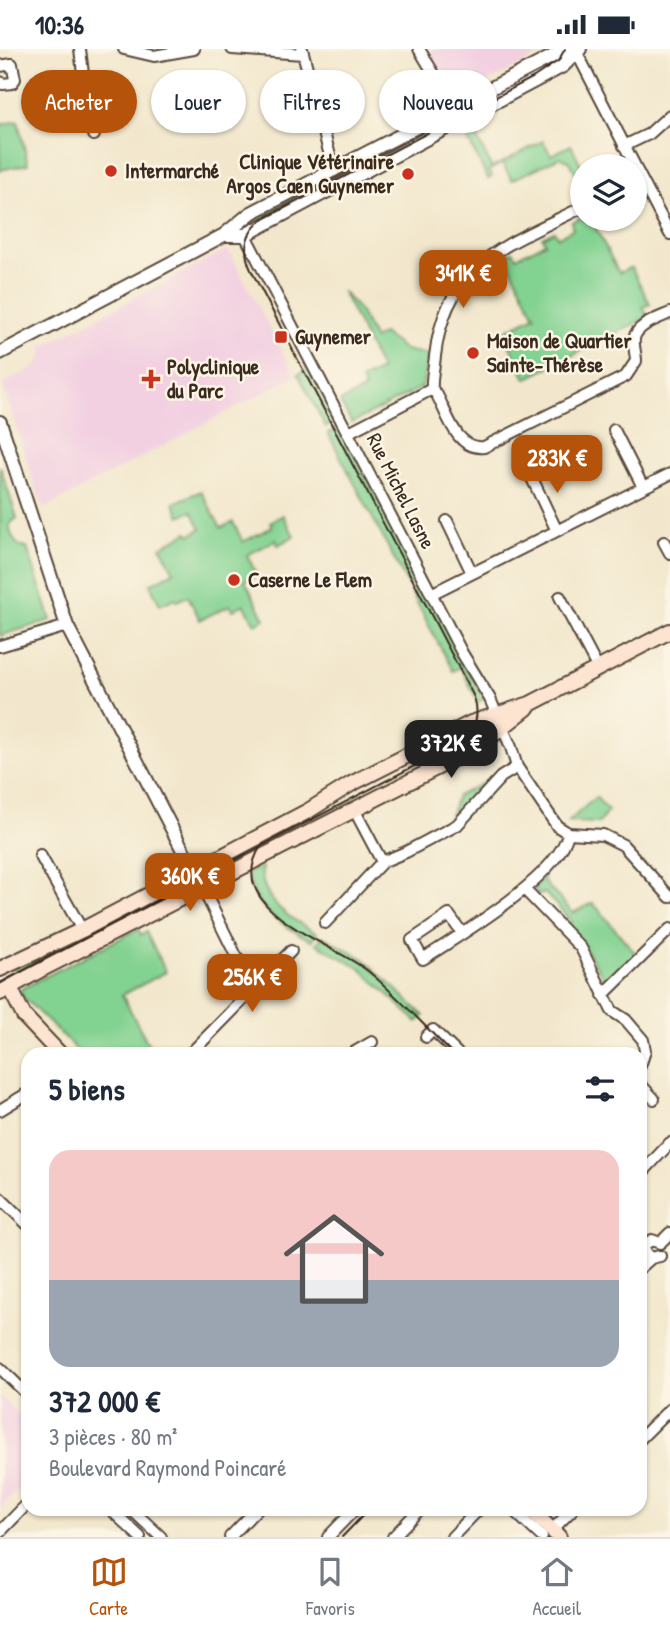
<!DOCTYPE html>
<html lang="fr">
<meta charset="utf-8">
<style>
body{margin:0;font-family:"Patrick Hand",sans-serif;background:#f6f6f7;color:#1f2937;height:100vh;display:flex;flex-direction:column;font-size:26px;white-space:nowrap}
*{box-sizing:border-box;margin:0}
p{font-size:23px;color:#747a83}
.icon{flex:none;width:38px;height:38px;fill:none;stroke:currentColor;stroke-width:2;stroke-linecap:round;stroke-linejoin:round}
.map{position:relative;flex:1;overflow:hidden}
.side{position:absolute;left:21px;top:998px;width:626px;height:469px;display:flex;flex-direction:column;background:#fff;border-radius:21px;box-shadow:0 2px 5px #0004}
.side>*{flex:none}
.hud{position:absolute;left:21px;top:21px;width:628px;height:63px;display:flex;gap:14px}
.tools{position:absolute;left:570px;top:105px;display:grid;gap:14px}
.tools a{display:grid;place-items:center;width:77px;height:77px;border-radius:50%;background:#fff;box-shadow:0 2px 5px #0004;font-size:35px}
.price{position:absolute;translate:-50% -60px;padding:0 16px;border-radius:14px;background:#b45309;color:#fff;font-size:23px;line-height:46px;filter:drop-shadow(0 2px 4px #0008)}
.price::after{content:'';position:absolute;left:50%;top:42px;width:21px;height:16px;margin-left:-10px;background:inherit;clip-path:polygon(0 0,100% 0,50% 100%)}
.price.on{background:#222;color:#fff}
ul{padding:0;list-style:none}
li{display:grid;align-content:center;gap:14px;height:371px;padding:0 28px}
li span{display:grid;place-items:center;height:217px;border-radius:21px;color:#555}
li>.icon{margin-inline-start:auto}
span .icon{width:126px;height:126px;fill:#fffc;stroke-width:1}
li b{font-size:30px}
h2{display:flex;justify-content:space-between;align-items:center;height:84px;padding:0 28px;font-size:30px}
.chip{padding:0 24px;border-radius:32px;background:#fff;box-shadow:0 2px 5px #0004;font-size:24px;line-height:63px}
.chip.on{background:#b45309;color:#fff}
.status{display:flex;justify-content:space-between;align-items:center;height:49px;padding:0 35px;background:#fff;direction:ltr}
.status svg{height:19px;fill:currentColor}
.tabs{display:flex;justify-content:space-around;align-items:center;height:98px;border-top:2px solid #e0e1e3;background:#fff;font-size:19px;color:#747a83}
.tabs a{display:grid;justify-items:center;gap:4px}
.tabs .on{color:#b45309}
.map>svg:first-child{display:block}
</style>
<div class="status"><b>10:36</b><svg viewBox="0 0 49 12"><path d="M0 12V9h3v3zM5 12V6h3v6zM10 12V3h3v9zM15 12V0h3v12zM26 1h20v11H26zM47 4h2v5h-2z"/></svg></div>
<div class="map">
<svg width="670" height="1488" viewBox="0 0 670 1488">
<rect width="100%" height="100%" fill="#fcf5e5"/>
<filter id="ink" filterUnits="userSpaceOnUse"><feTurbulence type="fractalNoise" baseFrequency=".0143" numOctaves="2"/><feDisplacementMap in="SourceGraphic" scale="14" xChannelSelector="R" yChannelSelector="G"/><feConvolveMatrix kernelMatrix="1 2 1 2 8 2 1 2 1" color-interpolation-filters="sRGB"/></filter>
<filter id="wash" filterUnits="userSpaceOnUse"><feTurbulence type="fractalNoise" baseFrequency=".00686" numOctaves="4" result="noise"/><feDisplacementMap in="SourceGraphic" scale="28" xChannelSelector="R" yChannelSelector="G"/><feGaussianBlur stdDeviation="1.57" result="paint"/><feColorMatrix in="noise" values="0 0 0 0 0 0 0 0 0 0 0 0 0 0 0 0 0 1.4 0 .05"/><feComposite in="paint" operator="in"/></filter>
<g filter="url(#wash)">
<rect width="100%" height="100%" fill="#f2e7cc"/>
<path fill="#f2cfe1" d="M427,0h123l-82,43 -2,-3 -12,5z
M228,200l67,127 -252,133 -41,-125 35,-18 6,-14 -2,-5z
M0,1347l28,27v57l-28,28z"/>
<path fill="#82d291" stroke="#5e7e58" stroke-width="2" d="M531,21l2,9 -275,145 -9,-7z
M18,72l10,43 -28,6v-45z
M471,77l21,42 51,-27 8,14 20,-10 12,24v17l-14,-25 -9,-4 -48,23 -10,-17 -13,7 3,6 -4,3 -25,-49z
M583,167v3h8l28,54 12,-6 19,37 -7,3 5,10 -122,62 -23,-47 32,-16 -30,-61 8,-4 4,6 28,-14 -3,-6 12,-6 4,6 15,-8 -2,-7z
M342,242l17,19 15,29 9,-5 22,16 23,5 -6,32 -70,36 -12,-21 25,-13 -4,-9 20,-10z
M308,320l5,5 24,48 -11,5 -28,-53z
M340,378l80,151 -12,7 -80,-152z
M0,417l17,52 -7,6c-1,10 6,24 17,24l24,72 -51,16z
M201,442l20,37 12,-6 10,20 29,-15 -2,-5 13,-7 11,21 -16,9 -2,-5 -29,15 10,20 -12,6 20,38 -10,5 -11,-20 -11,6 -3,-5 -30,15 -12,-24 -11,5 -2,-3 -15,7 -10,-21 24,-12 -13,-25 27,-15 2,3 11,-6 -9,-18 -12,5 -6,-13z
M422,534l60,113 1,4 -5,2 -17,-35 -8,4 -43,-81z
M497,727l-51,51 11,-31z
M596,748l12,14 -9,12 -31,-1z
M262,818c-3,33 29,53 55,66l-5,8c-27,-14 -62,-34 -63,-69z
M544,828v5l29,31 20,-10 44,52 -28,31 -26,-41 -18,-19 7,-4 -27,-29 -9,3 -1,-10z
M171,834l7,13 -158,82 -7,-13z
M138,880l3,6 5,-3 20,40 -44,23 31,58h-73l-59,-58v-6z
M322,887l42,23 60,57 -7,6 -57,-54 -43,-24z"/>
</g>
<g filter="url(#ink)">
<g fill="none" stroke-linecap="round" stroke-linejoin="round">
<g stroke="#564638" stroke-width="14">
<path id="minor" d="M80,0l5,41 9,45
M124,0l30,7 40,-7
M232,0l71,5
M302,0l32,122
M419,0l35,58
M575,0l60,117
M0,17l12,-2 3,15 -3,4 -9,1 -3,-2
M624,97l25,-12 21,-19
M635,118l35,67
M245,186l217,418 28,46 21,48 6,20 40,59 11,7 35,2 20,10 47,52
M432,340c-1,-11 2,-22 3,-33 11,-95 73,-111 148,-149
M614,381l29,57
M349,383l83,-43 5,6c11,20 19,55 47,52l142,-71 10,-15c0,-7 -3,-15 -2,-22 2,-14 25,-21 36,-26
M530,425l26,55
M447,472l25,52
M664,493l6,11
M431,545l239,-120
M560,548l38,72
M0,597l67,-20
M355,762l27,51
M40,806l42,75
M202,838l51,103
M524,840l57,59 31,63 14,9 17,20 2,11 -5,15
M325,874l57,-61 24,-10 51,-27 44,-48 16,-10
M462,884l-13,-18 -37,25 11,19c37,-24 137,-83 145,-126
M603,946l67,-66
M426,988l7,-7 24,23
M191,1004l100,-102
M353,1004l19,-11
M640,1035l14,15
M0,1061l28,-17
M640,1126l30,-32
M0,1149l28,27
M660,1194l10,-10
M651,1209l-7,-6 1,-8 7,-4 8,3
M640,1219l11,-10 9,-2
M0,1319l28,27
M640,1390l30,-30
M110,1460l30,28
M131,1460l30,28
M512,1460l30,28
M552,1481l21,-21
M0,1483l28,-29
M230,1488l27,-28
M328,1488l27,-28
M393,1488l27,-28
M452,1488l27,-28"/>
</g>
<g stroke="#564638" stroke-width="16">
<path id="tertiary" d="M224,186h21l318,-169 17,-17
M0,304l224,-118 27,-22 308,-160 17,-2
M0,373l67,204 135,261"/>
</g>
<g stroke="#564638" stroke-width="18">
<path id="secondary" d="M0,920l82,-39 226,-119 43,-27 120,-61 59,-19 140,-73
M10,939l14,28 35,37
M0,944l42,-24 400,-204 42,-23 43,-34
M530,1460l29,28"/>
</g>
<use href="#minor" stroke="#fff" stroke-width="10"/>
<use href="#tertiary" stroke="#fff" stroke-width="12"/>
<use href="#secondary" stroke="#fde4d1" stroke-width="14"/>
<path stroke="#3b2a1e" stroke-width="2" d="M261,797c-41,64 71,96 107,125 30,25 56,55 84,82
M0,934l462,-242c14,-12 18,-26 12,-44l-223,-427c-9,-20 -6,-37 11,-50l272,-143 24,-16 7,-12
M342,1488l27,-28"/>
</g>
</g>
<g fill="#c8321e" stroke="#fcf5e5" stroke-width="2.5">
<circle cx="111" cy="122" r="7"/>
<circle cx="408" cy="125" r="7"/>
<rect x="274" y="281" width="14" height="14" rx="3.5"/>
<circle cx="473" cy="304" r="7"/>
<path d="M147.5 319.5h7v7h7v7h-7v7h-7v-7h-7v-7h7z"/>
<circle cx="234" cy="531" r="7"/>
</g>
<g text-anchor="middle" stroke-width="5" stroke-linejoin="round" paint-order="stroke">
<g font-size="21" font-weight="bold" fill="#3b2a1e" stroke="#fcf5e5" text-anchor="start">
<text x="394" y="120" text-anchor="end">Clinique Vétérinaire<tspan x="394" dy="24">Argos Caen Guynemer</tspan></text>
<text x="125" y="129">Intermarché</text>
<text x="295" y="295">Guynemer</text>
<text x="487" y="299">Maison de Quartier<tspan x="487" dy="24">Sainte-Thérèse</tspan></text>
<text x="167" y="325">Polyclinique<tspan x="167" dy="24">du Parc</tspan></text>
<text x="248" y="538">Caserne Le Flem</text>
</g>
<g font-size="21" fill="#3b2a1e" stroke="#fcf5e5">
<text transform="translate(401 442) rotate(63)" y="7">Rue Michel Lasne</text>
</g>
</g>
</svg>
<div class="tools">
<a><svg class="icon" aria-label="layers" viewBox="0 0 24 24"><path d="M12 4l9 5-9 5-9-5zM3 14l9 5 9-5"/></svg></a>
</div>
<b class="price" style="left:463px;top:261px">341K €</b>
<b class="price" style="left:557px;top:446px">283K €</b>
<b class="price on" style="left:451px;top:731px">372K €</b>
<b class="price" style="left:190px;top:864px">360K €</b>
<b class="price" style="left:252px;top:965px">256K €</b>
<div class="hud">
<a class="chip on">Acheter</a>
<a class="chip">Louer</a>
<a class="chip">Filtres</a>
<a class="chip">Nouveau</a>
</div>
<section class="side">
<h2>5 biens<svg class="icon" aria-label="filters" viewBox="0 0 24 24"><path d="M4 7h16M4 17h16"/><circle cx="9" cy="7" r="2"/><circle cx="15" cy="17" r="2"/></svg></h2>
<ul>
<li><span style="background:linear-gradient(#f6c9c9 60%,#9aa5b1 0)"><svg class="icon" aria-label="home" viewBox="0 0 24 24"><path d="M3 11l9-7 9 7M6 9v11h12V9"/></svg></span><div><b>372 000 €</b><p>3 pièces · 80 m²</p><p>Boulevard Raymond Poincaré</p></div></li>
</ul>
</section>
</div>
<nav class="tabs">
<a class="on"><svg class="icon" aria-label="map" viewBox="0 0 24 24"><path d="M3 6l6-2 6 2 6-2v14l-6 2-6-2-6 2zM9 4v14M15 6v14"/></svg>Carte</a>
<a><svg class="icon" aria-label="saved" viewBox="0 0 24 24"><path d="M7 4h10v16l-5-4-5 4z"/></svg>Favoris</a>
<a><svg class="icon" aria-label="home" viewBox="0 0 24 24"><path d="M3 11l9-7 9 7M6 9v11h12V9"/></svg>Accueil</a>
</nav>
